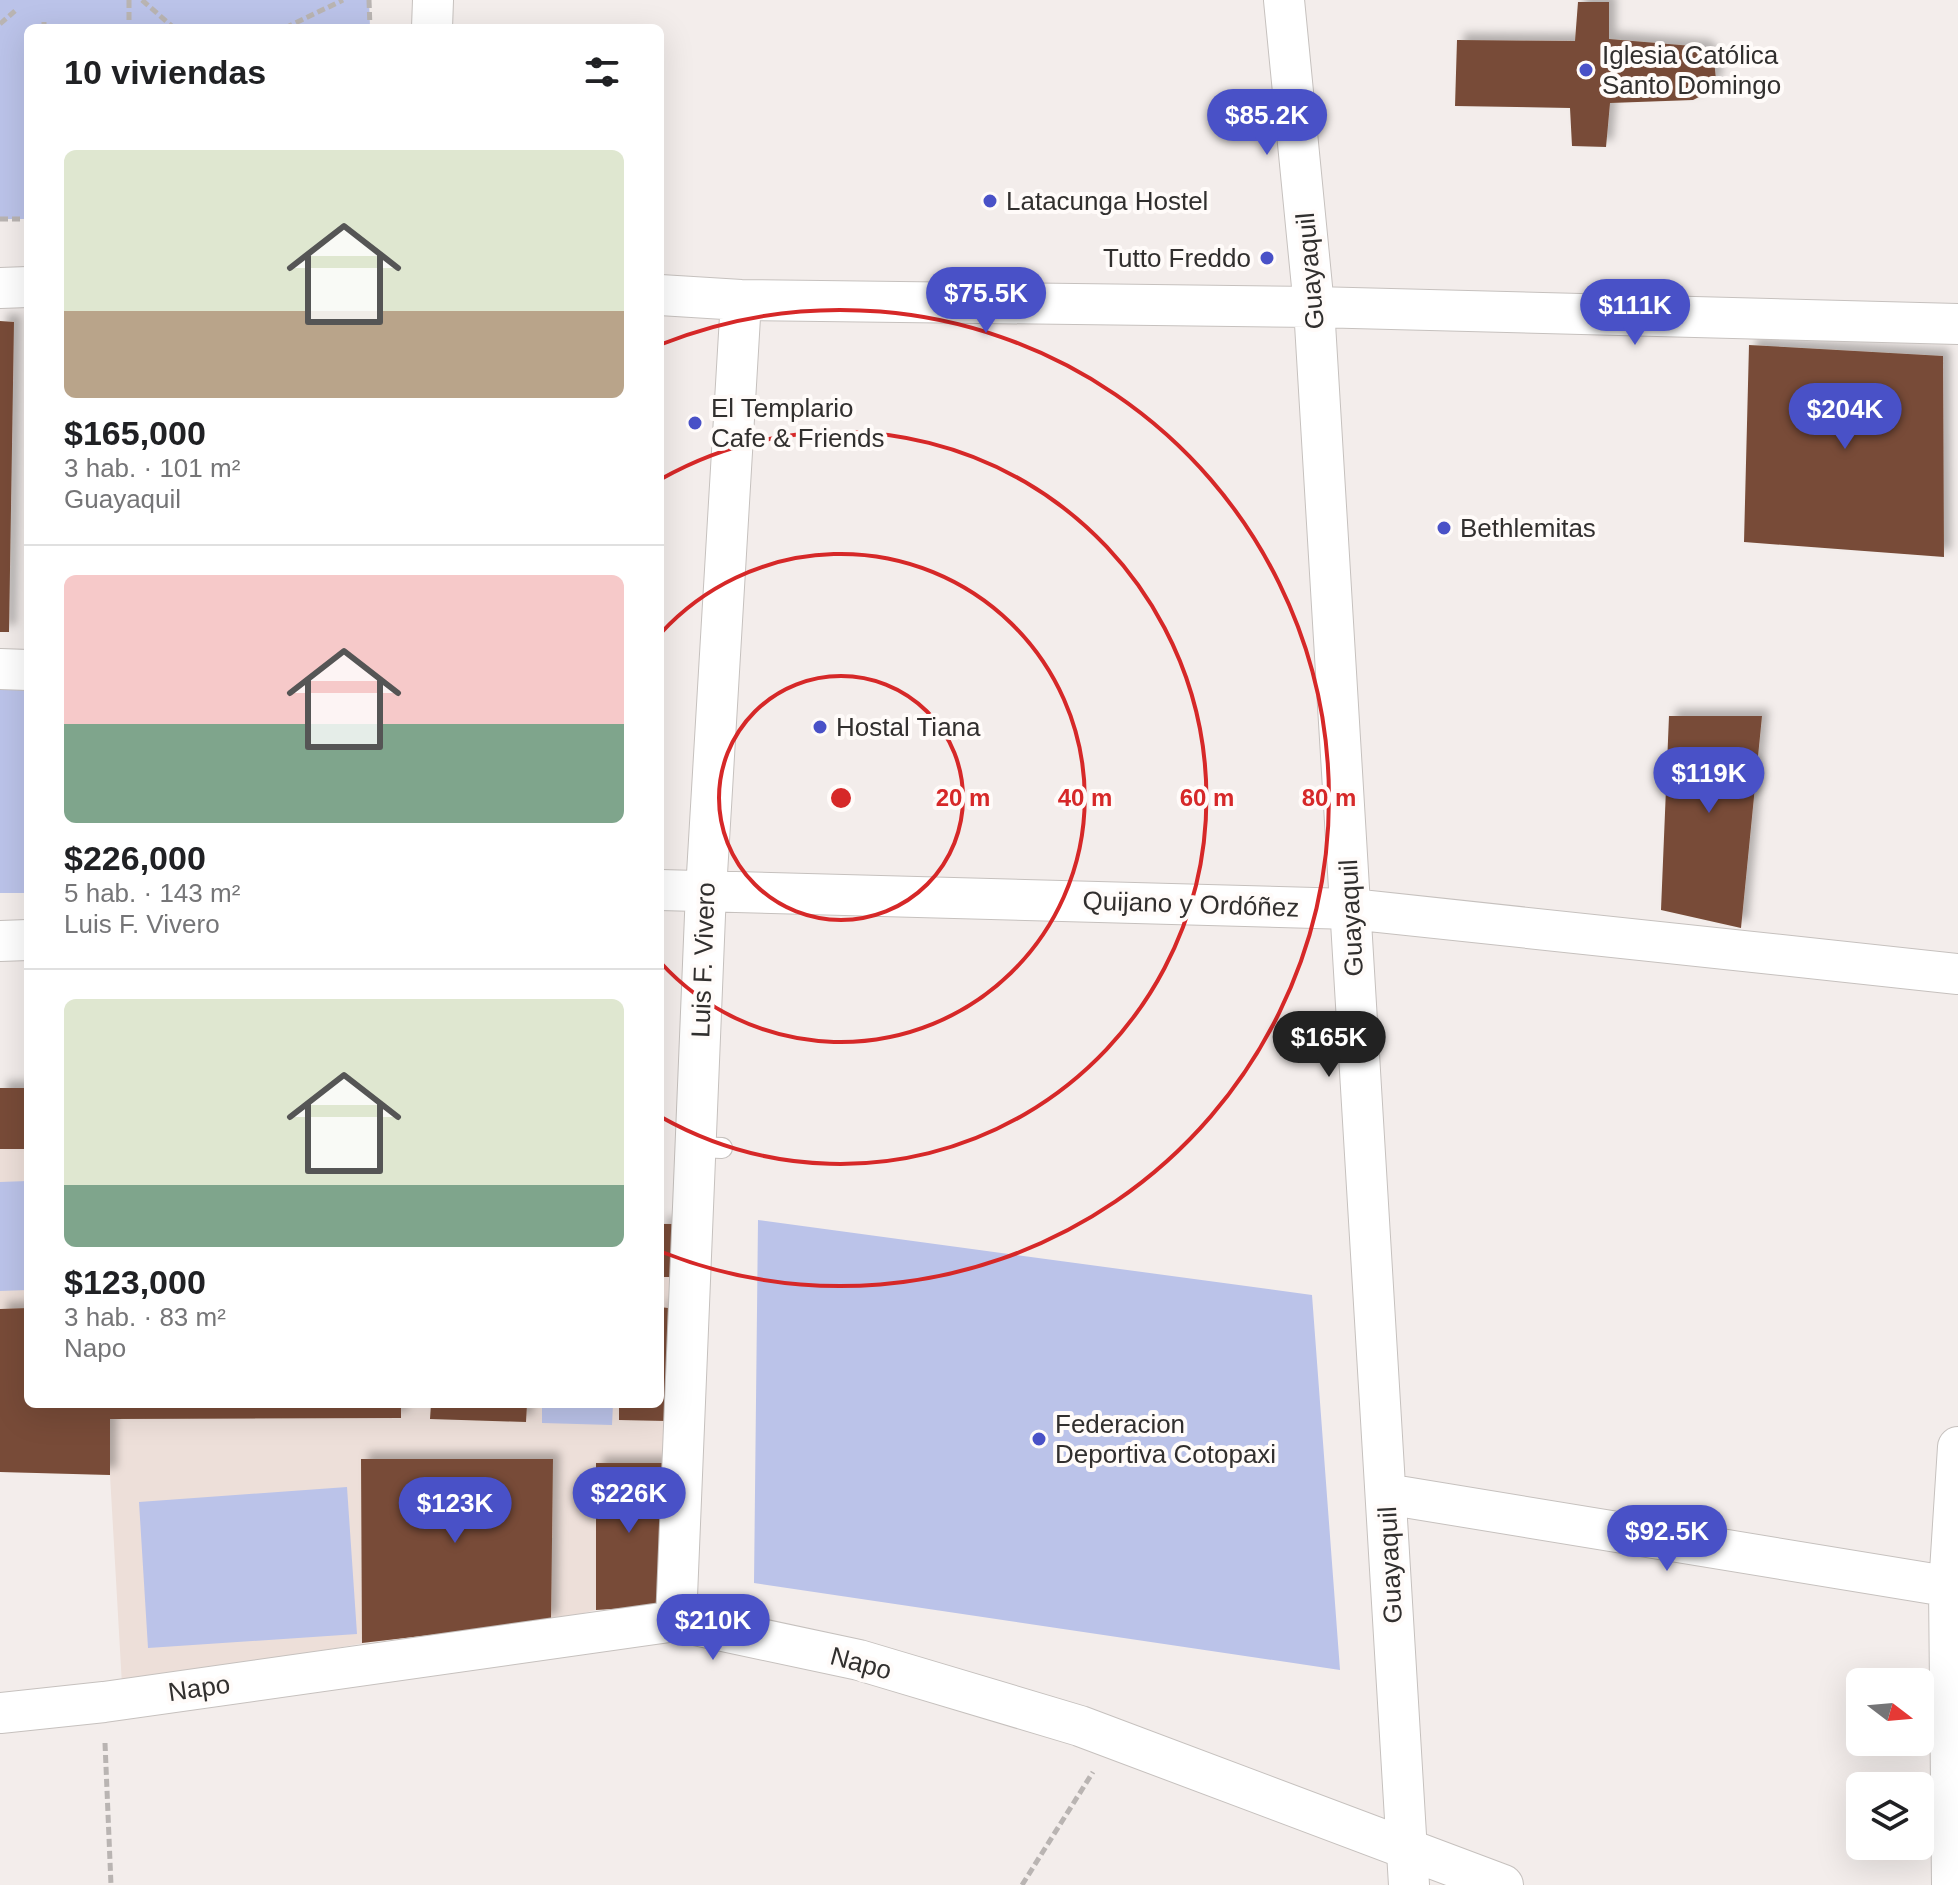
<!DOCTYPE html>
<html lang="es">
<meta charset="utf-8">
<style>
body{margin:0;font-family:Helvetica,sans-serif;background:#f6f6f6;color:#202124;height:100vh;display:flex;flex-direction:column;font-size:30px;white-space:nowrap}
*{box-sizing:border-box;margin:0}
p{font-size:26px;color:#757577}
.icon{flex:none;width:44px;height:44px;fill:none;stroke:currentColor;stroke-width:2;stroke-linecap:round;stroke-linejoin:round}
.map{position:relative;flex:1;overflow:hidden}
.drawer{position:absolute;left:24px;top:24px;width:640px;height:1384px;display:flex;flex-direction:column;background:#fff;border-radius:12px;box-shadow:0 8px 32px #0002}
.drawer>*{flex:none}
.needle{width:52px;rotate:106deg}
.buttons{position:absolute;left:1846px;top:1668px;display:grid;gap:16px}
.buttons a{display:grid;place-items:center;width:88px;height:88px;border-radius:12px;background:#fff;box-shadow:0 8px 32px #0002;font-size:40px}
.price{position:absolute;translate:-50% -68px;padding:0 18px;border-radius:28px;background:#4951c7;color:#fff;font-size:26px;line-height:52px;filter:drop-shadow(0 2px 4px #0008)}
.price::after{content:'';position:absolute;left:50%;top:48px;width:24px;height:18px;margin-left:-12px;background:inherit;clip-path:polygon(0 0,100% 0,50% 100%)}
.price.current{background:#222;color:#fff}
ul{padding:0;list-style:none}
li{display:grid;align-content:center;gap:16px;height:424px;padding:0 40px}
li+li{border-top:2px solid #e0e0e0}
li span{display:grid;place-items:center;height:248px;border-radius:12px;color:#555}
li>.icon{margin-inline-start:auto}
span .icon{width:144px;height:144px;fill:#fffc;stroke-width:1}
li b{font-size:34px}
h2{display:flex;justify-content:space-between;align-items:center;height:96px;padding:0 40px;font-size:34px}
.map>svg:first-child{display:block}
</style>
<div class="map">
<svg width="1958" height="1885" viewBox="0 0 1958 1885">
<defs>
<filter id="shadow"><feDropShadow dx="7" dy="-7" stdDeviation="4" flood-color="#0004"/></filter>
</defs>
<rect width="100%" height="100%" fill="#f3edeb"/>
<path fill="#eddfd9" d="M0,1088h28v316h632v-181l13,1 -12,382 -65,4 -48,12 -177,20 -249,43 -12,-210 -110,-3z"/>
<path fill="#bbc3e9" d="M0,0h369l1,28h-342v191h-28z
M0,679l28,1v213h-28z
M28,1181v109l-28,1v-109z
M758,1220l554,75 28,375 -586,-87z
M542,1404h71l-1,21 -70,-2z
M347,1487l10,147 -209,14 -9,-146z"/>
<path fill="#784c37" filter="url(#shadow)" d="M1578,2h31v37l95,8 10,12 2,21 -11,14 -12,6 -83,3 -4,44 -34,-1 -2,-38 -115,-2 2,-66 118,1z
M0,321l14,1 -5,310h-9z
M1749,345l194,11 1,201 -200,-15z
M1669,716h93l-21,212 -80,-18z
M0,1088h28v61h-28z
M660,1224h13l-1,53h-12z
M660,1307l8,1 -1,113 -48,-1v-16h41z
M28,1308v96h373v14l-291,1v56l-110,-3v-163z
M431,1404h96l-1,18 -96,-3z
M361,1459h192l-2,162 -189,22z
M596,1463h69l-4,143 -65,4z"/>
<g fill="none" stroke-linecap="round" stroke-linejoin="round">
<g stroke="#c6c1be" stroke-width="22">
<path id="lane" d="M696,1147l26,1"/>
</g>
<g stroke="#c6c1be" stroke-width="42">
<path id="street" d="M1284,0l30,307 95,1578
M432,28l1,-28
M0,288l28,-1
M660,295l81,5 573,7 644,17
M0,669l28,1
M660,890l691,19 607,65
M0,941l28,-1
M1386,1494l572,94
M676,1621l30,-730 35,-591
M0,1713l104,-11 572,-81 183,39 221,66 423,159
M1952,1885l-3,-298 9,-140"/>
</g>
<path stroke="#b9b4b2" stroke-width="5" stroke-dasharray="8 4" stroke-linecap="butt" d="M129,0v28
M142,0l32,28
M369,0l1,28
M44,22v6
M0,24l17,-15
M285,28l58,-28
M0,219h28
M105,1743l6,142
M1022,1885l71,-113"/>
<use href="#lane" stroke="#fff" stroke-width="20"/>
<use href="#street" stroke="#fff" stroke-width="40"/>
</g>
<g fill="none" stroke="#d62828" stroke-width="4">
<circle cx="841" cy="798" r="122"/>
<path d="M661 633A244 244 0 1 1 661 963"/>
<path d="M661 479A366 366 0 1 1 661 1117"/>
<path d="M662 344A488 488 0 1 1 662 1252"/>
</g>
<g fill="#4951c7" stroke="#fffbf9" stroke-width="3">
<circle cx="1586" cy="70" r="8"/>
<circle cx="990" cy="201" r="8"/>
<circle cx="1267" cy="258" r="8"/>
<circle cx="695" cy="423" r="8"/>
<circle cx="1444" cy="528" r="8"/>
<circle cx="820" cy="727" r="8"/>
<circle cx="1039" cy="1439" r="8"/>
</g>
<g text-anchor="middle" stroke-width="8" stroke-linejoin="round" paint-order="stroke">
<g font-size="26" fill="#312f2e" stroke="#fffbf9" text-anchor="start">
<text x="1602" y="64">Iglesia Católica<tspan x="1602" dy="30">Santo Domingo</tspan></text>
<text x="1006" y="210">Latacunga Hostel</text>
<text x="1251" y="267" text-anchor="end">Tutto Freddo</text>
<text x="711" y="417">El Templario<tspan x="711" dy="30">Cafe &amp; Friends</tspan></text>
<text x="1460" y="537">Bethlemitas</text>
<text x="836" y="736">Hostal Tiana</text>
<text x="1055" y="1433">Federacion<tspan x="1055" dy="30">Deportiva Cotopaxi</tspan></text>
</g>
<g font-size="26" fill="#312f2e" stroke="#fffbf9">
<text transform="translate(1310 271) rotate(-95)" y="9">Guayaquil</text>
<text transform="translate(1191 904) rotate(2)" y="9">Quijano y Ordóñez</text>
<text transform="translate(1351 918) rotate(-93)" y="9">Guayaquil</text>
<text transform="translate(703 960) rotate(-88)" y="9">Luis F. Vivero</text>
<text transform="translate(1390 1565) rotate(-93)" y="9">Guayaquil</text>
<text transform="translate(861 1663) rotate(15)" y="9">Napo</text>
<text transform="translate(199 1688) rotate(-8)" y="9">Napo</text>
</g>
</g>
<circle cx="841" cy="798" r="12" fill="#d62828" stroke="#fffbf9" stroke-width="4"/>
<g font-size="24" text-anchor="middle" font-weight="bold" fill="#d62828" stroke="#fffbf9" stroke-width="8" stroke-linejoin="round" paint-order="stroke">
<text x="963" y="806">20 m</text>
<text x="1085" y="806">40 m</text>
<text x="1207" y="806">60 m</text>
<text x="1329" y="806">80 m</text>
</g>
</svg>
<div class="buttons">
<a><svg class="needle" viewBox="-14 -14 28 28"><path d="M0-13l5 13h-10z" fill="#e53935"/><path d="M0 13l5-13h-10z" fill="#757577"/></svg></a>
<a><svg class="icon" aria-label="layers" viewBox="0 0 24 24"><path d="M12 4l9 5-9 5-9-5zM3 14l9 5 9-5"/></svg></a>
</div>
<b class="price" style="left:1267px;top:157px">$85.2K</b>
<b class="price" style="left:986px;top:335px">$75.5K</b>
<b class="price" style="left:1635px;top:347px">$111K</b>
<b class="price" style="left:1845px;top:451px">$204K</b>
<b class="price" style="left:1709px;top:815px">$119K</b>
<b class="price current" style="left:1329px;top:1079px">$165K</b>
<b class="price" style="left:629px;top:1535px">$226K</b>
<b class="price" style="left:455px;top:1545px">$123K</b>
<b class="price" style="left:1667px;top:1573px">$92.5K</b>
<b class="price" style="left:713px;top:1662px">$210K</b>
<section class="drawer">
<h2>10 viviendas<svg class="icon" aria-label="filters" viewBox="0 0 24 24"><path d="M4 7h16M4 17h16"/><circle cx="9" cy="7" r="2"/><circle cx="15" cy="17" r="2"/></svg></h2>
<ul>
<li><span style="background:linear-gradient(#dfe7d0 65%,#b9a48a 0)"><svg class="icon" aria-label="home" viewBox="0 0 24 24"><path d="M3 11l9-7 9 7M6 9v11h12V9"/></svg></span><div><b>$165,000</b><p>3 hab. · 101 m²</p><p>Guayaquil</p></div></li>
<li><span style="background:linear-gradient(#f6c9c9 60%,#7fa58c 0)"><svg class="icon" aria-label="home" viewBox="0 0 24 24"><path d="M3 11l9-7 9 7M6 9v11h12V9"/></svg></span><div><b>$226,000</b><p>5 hab. · 143 m²</p><p>Luis F. Vivero</p></div></li>
<li><span style="background:linear-gradient(#dfe7d0 75%,#7fa58c 0)"><svg class="icon" aria-label="home" viewBox="0 0 24 24"><path d="M3 11l9-7 9 7M6 9v11h12V9"/></svg></span><div><b>$123,000</b><p>3 hab. · 83 m²</p><p>Napo</p></div></li>
</ul>
</section>
</div>
